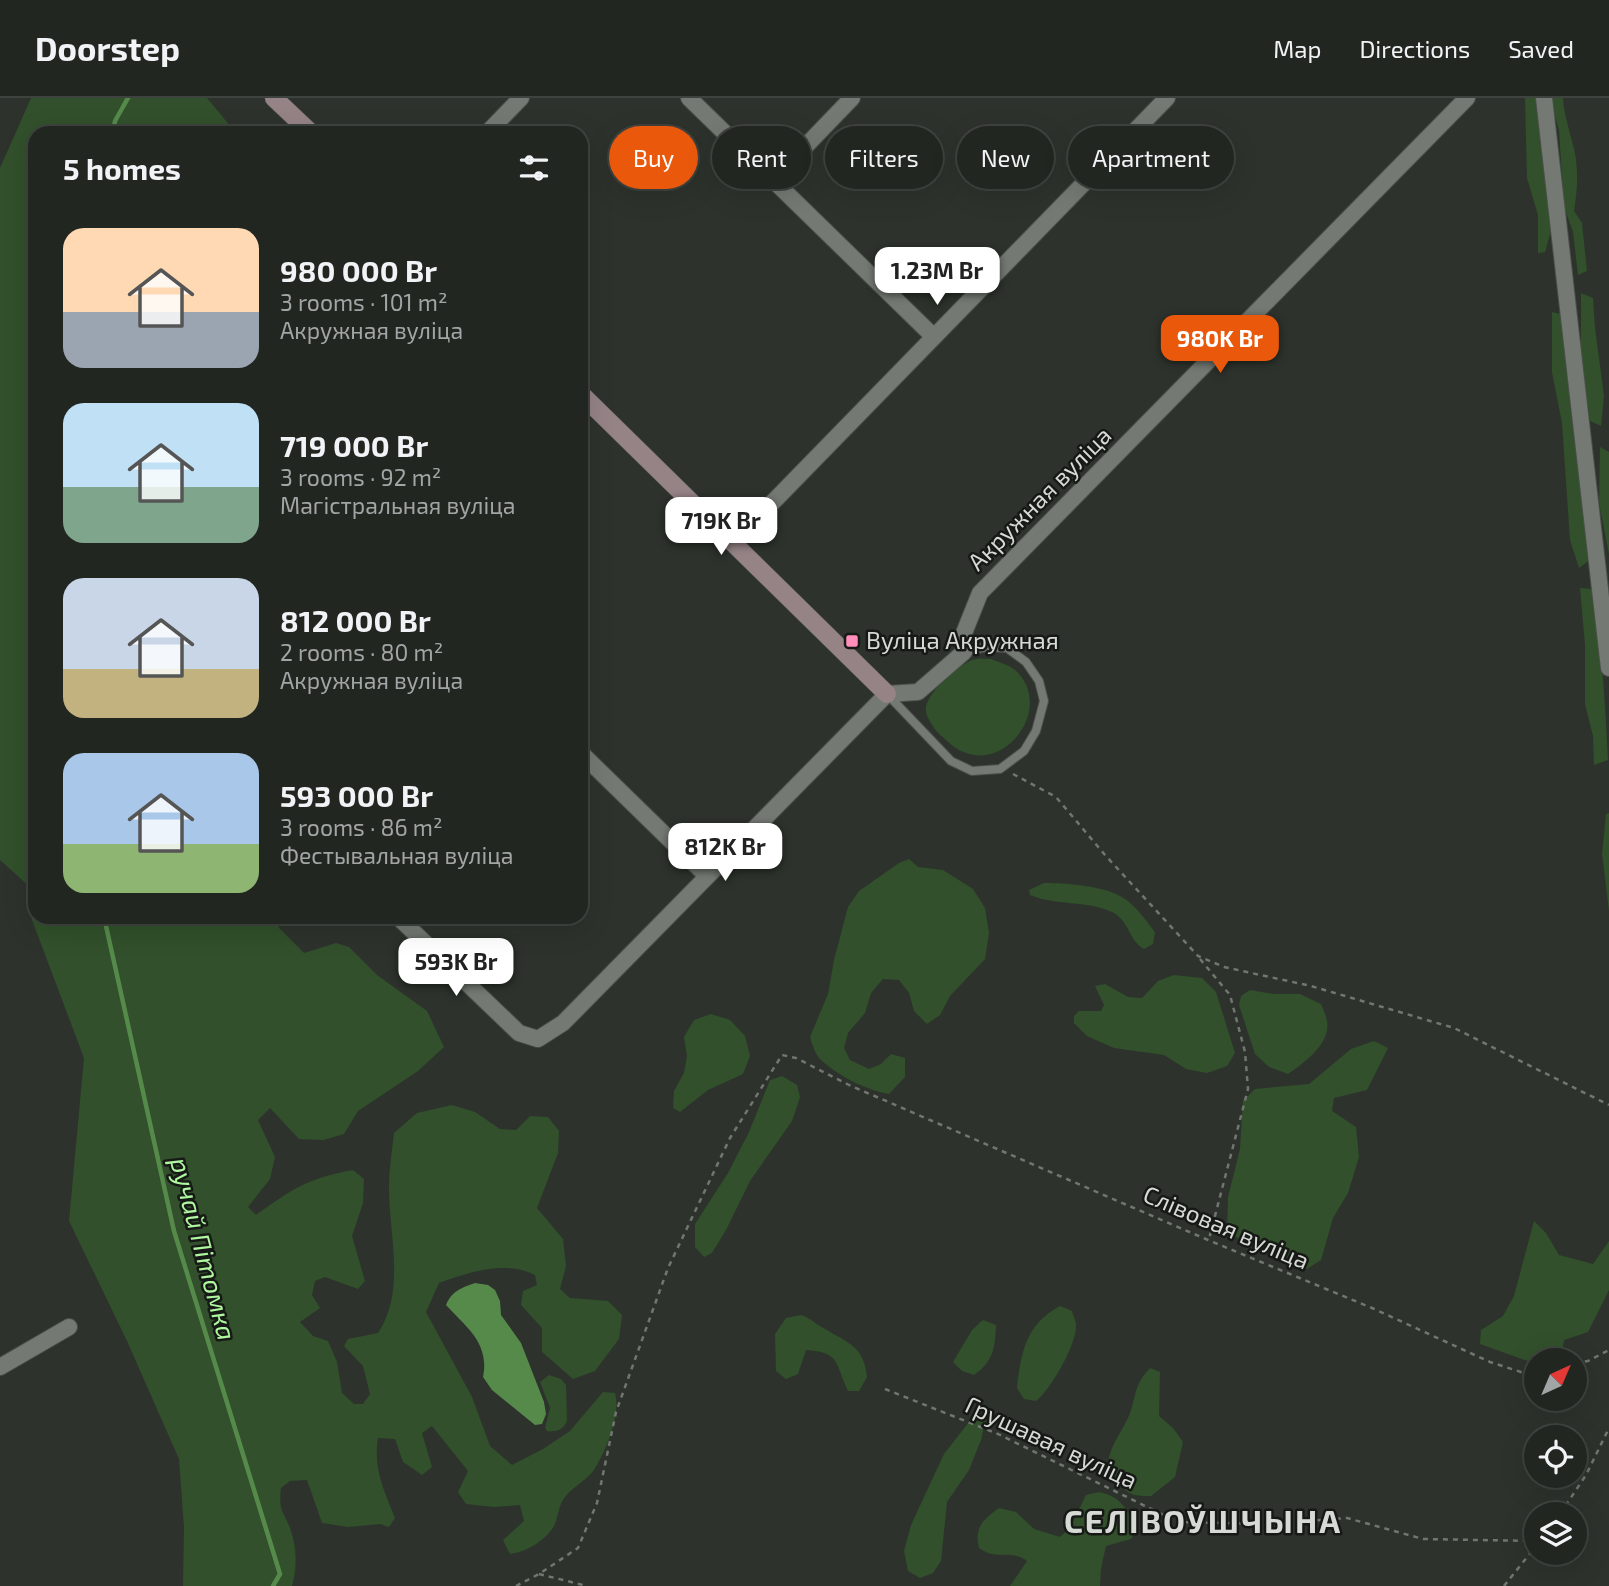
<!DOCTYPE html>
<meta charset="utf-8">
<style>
body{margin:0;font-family:"Exo 2",sans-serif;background:#2e322e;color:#f1f3f6;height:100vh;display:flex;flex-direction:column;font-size:26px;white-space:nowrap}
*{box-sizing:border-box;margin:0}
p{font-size:23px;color:#a2a5a5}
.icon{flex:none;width:38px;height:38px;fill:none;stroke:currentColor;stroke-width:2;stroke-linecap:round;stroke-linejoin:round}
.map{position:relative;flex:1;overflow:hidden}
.side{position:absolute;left:28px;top:28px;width:560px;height:798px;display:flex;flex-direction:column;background:#222621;border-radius:21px;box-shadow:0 7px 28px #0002,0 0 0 2px #3f433f}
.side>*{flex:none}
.guide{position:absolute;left:609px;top:28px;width:665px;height:63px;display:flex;gap:14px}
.needle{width:46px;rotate:44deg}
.controls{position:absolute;left:1524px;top:1250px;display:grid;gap:14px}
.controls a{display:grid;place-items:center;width:63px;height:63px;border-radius:50%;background:#222621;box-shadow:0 7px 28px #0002,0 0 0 2px #3f433f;font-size:35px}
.price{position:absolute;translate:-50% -60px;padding:0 16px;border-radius:14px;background:#fff;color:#222;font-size:23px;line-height:46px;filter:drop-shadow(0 2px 4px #0008)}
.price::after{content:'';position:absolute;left:50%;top:42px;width:21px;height:16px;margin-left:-10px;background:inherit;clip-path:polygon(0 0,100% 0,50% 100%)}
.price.on{background:#ea580c;color:#fff}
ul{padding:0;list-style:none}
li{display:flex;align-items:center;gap:21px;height:175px;padding:0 35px}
li span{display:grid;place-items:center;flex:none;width:196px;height:140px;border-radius:21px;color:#555}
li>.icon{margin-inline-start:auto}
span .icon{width:84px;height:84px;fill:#fffc;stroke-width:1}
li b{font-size:30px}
h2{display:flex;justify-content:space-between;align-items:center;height:84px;padding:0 35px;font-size:30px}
.pill{padding:0 24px;border-radius:32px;background:#222621;box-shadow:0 7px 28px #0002,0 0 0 2px #3f433f;font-size:24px;line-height:63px}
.pill.on{background:#ea580c;color:#fff}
header{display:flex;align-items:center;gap:42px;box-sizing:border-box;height:98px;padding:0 35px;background:#222621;border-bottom:2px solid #3f433f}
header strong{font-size:33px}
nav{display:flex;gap:38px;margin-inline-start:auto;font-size:24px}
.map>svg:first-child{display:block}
</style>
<header>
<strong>Doorstep</strong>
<nav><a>Map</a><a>Directions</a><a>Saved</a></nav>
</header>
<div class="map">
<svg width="1609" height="1488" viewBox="0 0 1609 1488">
<rect width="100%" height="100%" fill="#2d332c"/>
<path fill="#31502b" d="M31,0h176l29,35h-201v784h241l3,11 25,25 32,-10 13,4 28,28 50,36 17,36 -26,24 -60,40 -14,23 -21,6 -24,-1 -29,-31 -12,12 17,37 -5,22 -22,28 8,8c36,-26 52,-37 97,-45l11,9 -1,24 -11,33 13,45 -7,8 -33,-12 -10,4 -3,14 8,13 -20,14 13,14 15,5 9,21 5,31 12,11h9l7,-10 -7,-28 -19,-20 4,-7 30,-6c28,-42 11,-97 11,-145 0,-18 3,-37 5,-55l23,-20 35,-8 23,7 25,17 16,1 14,-14 18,1 11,14 -1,22 -21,55 26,31 3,27 -6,23 10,9 38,3 14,14 -3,24 -24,32 -22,8 -31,-27v-24l-21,-23 2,-14 14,-6 -2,-10c-30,-15 -66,-3 -96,8l-13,29 46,85 18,49 22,19 31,-16 27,-18 33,-39 12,1c6,22 -9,58 -21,77 -8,11 -24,18 -31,30 -5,8 -5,18 -9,26 -9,15 -28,26 -44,28l-7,-14 21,-19 -4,-16 -26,2 -28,-3 -8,-12 10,-21 -36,-45 -10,7 10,34 -10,8 -19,-13 -8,-23 -17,-1c-5,30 6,53 17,80l-6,9 -9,-3 -32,3 -26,-4 -15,-43 -17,1 -9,7c-3,25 3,22 10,43 6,19 6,36 1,55h-109l1,-59 -5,-68 -52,-118 -58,-120 15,-163 -52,-138 -1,-32 -31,-28v-692z
M1525,0h10l4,15 13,114 -7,25 -7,1v-38l-11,-37z
M1550,0h13c1,16 5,27 9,43 7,23 6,47 2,70l8,12 5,48 -9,4 -5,-43 -9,-25 -5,-77z
M1581,195l12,5 2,30 9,68 -3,30 -11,-5 -9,-56z
M1552,214l12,3 6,89 21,155 -12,9 -9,-28 -8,-117 -10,-51z
M1600,349l9,5v102l-10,-51z
M1580,490l12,1c10,56 13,114 16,171l-14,5 -1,-29 -8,-32v-59z
M991,561c10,4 22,7 28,15 36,41 -25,112 -72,67 -5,-5 -11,-9 -14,-15 -3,-4 -7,-11 -7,-15 -3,-15 31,-44 44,-50 6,-3 14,-2 21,-2z
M1609,715v98l-7,-57 4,-40z
M909,761l9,8 25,3 30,19 12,19 4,25 -4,26 -35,37 -10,19 -13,9 -13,-13 -5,-18 -10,-13 -16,-1 -12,14 -6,20 -17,20 -4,15 6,12 19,9 12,-5 10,-10 14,4v19l-16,17c-23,-4 -53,-19 -70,-36 -4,-5 -7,-14 -9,-21l18,-43 6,-34 14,-53 11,-16 40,-28z
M1044,785c23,0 63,3 81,16 12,8 21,22 30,33l-2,12 -9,5c-15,-8 -15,-29 -32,-37 -26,-12 -55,-6 -82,-17l-1,-5z
M1174,877l28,3 14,14 19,61 -8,13 -20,7 -21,-4 -22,-14 -50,-7 -27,-12 -13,-13v-7l5,-5h22l3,-6 -9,-19 10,-2 23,13 14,1 16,-17z
M1250,892l23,4h27l21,10c2,5 5,11 6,17 4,23 -23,42 -39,53l-19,-7 -14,-13 -16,-49 2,-9z
M711,916l19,6 15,16 5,20 -7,18 -35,16 -28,22 -7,-4 1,-17 10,-18 3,-17 -3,-19 10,-17z
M1374,943l14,7 -21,42 -33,8 -2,13 24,16 3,30 -11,36 -15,25 -12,42 -14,9 -58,-25 -22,-12 1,-35 12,-48 3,-48 12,-12 54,-5 42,-35z
M782,978l15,9 3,12 -8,24 -42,60 -24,49 -14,23 -8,4 -9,-10v-23l33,-51 21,-41 21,-52z
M1534,1123l12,12 13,22 34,9 16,-23v49l-21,42 -24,8 -4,20h-24v4l-56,-20 1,-14 22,-14 11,-20z
M1060,1208l12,5c1,5 5,12 4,16 -1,20 -25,62 -40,74l-12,-2 -7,-11c4,-36 9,-64 43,-82z
M801,1217c10,3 14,9 24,14 23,14 39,17 42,48l-8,14h-11c-13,-27 -7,-39 -42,-41l-8,24 -12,5 -10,-8 -1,-37 11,-16z
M983,1222l13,5c-1,23 -3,37 -22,50l-12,-4 -9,-9 19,-32z
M1150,1270l10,4 -1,44 14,12 10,14 -8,35 -24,19c-5,0 -11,0 -16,-1 -14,-3 -29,-24 -26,-38 4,-15 13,-26 19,-39 9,-20 4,-31 22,-50z
M549,1277l12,4 5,6 1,36c-4,9 -10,11 -20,10l-2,-3 5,-20 -10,-26z
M976,1315l10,4 -5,23 -12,30 -22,32 -6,59 -8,12 -13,5 -12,-7 -4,-20 7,-26 33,-71z
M1099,1394c23,5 28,17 38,37l-6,10 -25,7 -5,22 -1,18h-90l17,-25c-19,-13 -28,1 -48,-13 -5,-21 4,-28 20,-40l17,4 18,17 26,8 10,-9 16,-33z"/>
<path fill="#568a4b" d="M475,1185l13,2 7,5 5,11 1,14 20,28 23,59 2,12 -4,10 -7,1 -43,-35 -9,-13c7,-34 -17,-50 -37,-72 6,-14 15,-17 29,-22z"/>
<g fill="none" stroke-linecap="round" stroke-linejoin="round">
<path stroke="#568a4b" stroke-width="4.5" d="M113,35l2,-12 13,-23
M104,819l70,314 106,343 -7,12"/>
<g stroke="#4b504a" stroke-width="10">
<path id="lane" d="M887,596l64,67 21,10 28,-2 24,-18 12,-20 8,-30 -5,-20 -13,-19 -19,-14 -21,-1 -22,5"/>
</g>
<g stroke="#4b504a" stroke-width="18">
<path id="street" d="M689,0l245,239
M1544,0l65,570
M487,35l34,-35
M773,82l79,-82
M734,444l433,-444
M581,655l125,122
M398,819l121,116 19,6 25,-16 324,-329 31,-2 46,-40v-19l16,-40 487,-495
M0,1269l69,-40"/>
</g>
<g stroke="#4b504a" stroke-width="19">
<path id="secondary" d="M274,0l37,35
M581,296l306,300"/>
</g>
<path stroke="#717670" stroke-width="2.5" stroke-dasharray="5 5" stroke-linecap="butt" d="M1013,676l43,23 49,58 93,101 26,11 87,19 143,42 155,77
M1200,861l30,36 15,57 3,37 -39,150
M1575,1265l13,-2 21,-11
M885,1291l113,45 180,88 88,2 81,-6 76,21 113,2
M1560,1416l26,-39 23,-47
M539,1476l48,12
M516,1488l23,-12 39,-26 19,-45 19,-91 52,-144 62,-130 52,-83 14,3 53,27 359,155 164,68 118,54 31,10 15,-3
M1504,1488l32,-40"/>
<use href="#lane" stroke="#747a73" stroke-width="8"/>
<use href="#street" stroke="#747a73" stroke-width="16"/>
<use href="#secondary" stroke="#958386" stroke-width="18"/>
</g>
<rect fill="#ff8eba" stroke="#171916" stroke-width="2.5" x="845" y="536" width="14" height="14" rx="3.5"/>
<g text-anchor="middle" stroke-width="5" stroke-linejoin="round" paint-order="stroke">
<g font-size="24" fill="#d6dad5" stroke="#171916">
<text transform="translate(1040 401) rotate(-45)" y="8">Акружная вуліца</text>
<text transform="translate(1226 1130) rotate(23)" y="8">Слівовая вуліца</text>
<text transform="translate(1051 1345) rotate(25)" y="8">Грушавая вуліца</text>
</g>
<g font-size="24" fill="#d6dad5" stroke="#171916" text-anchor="start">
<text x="866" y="551">Вуліца Акружная</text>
</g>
<g font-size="26" font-style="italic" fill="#aff8a0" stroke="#171916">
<text transform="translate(203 1151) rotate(75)" y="9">ручай Пітомка</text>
</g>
<g font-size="32" font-weight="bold" letter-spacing="2" fill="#d6dad5" stroke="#171916">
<text x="1203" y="1435">СЕЛІВОЎШЧЫНА</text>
</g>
</g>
</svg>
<div class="controls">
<a><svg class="needle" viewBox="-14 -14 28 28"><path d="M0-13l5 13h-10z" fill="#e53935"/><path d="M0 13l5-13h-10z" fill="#a2a5a5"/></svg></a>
<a><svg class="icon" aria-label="locate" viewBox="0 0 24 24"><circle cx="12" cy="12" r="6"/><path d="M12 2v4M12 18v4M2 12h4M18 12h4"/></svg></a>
<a><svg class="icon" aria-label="layers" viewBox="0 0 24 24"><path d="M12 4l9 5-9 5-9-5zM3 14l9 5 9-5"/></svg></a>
</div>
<b class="price" style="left:937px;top:209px">1.23M Br</b>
<b class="price on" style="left:1220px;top:277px">980K Br</b>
<b class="price" style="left:721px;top:459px">719K Br</b>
<b class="price" style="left:725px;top:785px">812K Br</b>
<b class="price" style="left:456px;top:900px">593K Br</b>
<div class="guide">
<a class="pill on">Buy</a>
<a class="pill">Rent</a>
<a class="pill">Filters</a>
<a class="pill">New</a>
<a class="pill">Apartment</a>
</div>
<section class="side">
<h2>5 homes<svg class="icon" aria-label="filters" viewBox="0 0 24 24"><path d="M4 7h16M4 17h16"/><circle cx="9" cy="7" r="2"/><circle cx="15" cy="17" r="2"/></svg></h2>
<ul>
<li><span style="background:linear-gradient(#ffd9b3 60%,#9aa5b1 0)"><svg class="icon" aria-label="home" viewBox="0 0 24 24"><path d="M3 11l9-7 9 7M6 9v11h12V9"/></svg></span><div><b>980 000 Br</b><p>3 rooms · 101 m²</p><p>Акружная вуліца</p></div></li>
<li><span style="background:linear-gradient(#bfe0f5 60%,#7fa58c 0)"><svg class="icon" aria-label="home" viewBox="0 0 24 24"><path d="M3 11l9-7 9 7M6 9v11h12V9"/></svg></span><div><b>719 000 Br</b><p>3 rooms · 92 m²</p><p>Магістральная вуліца</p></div></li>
<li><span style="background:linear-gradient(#c9d6e8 65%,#c2b280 0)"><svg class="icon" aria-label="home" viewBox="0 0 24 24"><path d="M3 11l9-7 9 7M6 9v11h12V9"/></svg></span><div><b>812 000 Br</b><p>2 rooms · 80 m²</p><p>Акружная вуліца</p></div></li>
<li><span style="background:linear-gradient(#a9c7e8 65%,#8fb573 0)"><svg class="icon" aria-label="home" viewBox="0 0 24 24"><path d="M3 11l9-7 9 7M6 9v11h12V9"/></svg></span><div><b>593 000 Br</b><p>3 rooms · 86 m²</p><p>Фестывальная вуліца</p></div></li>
</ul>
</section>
</div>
